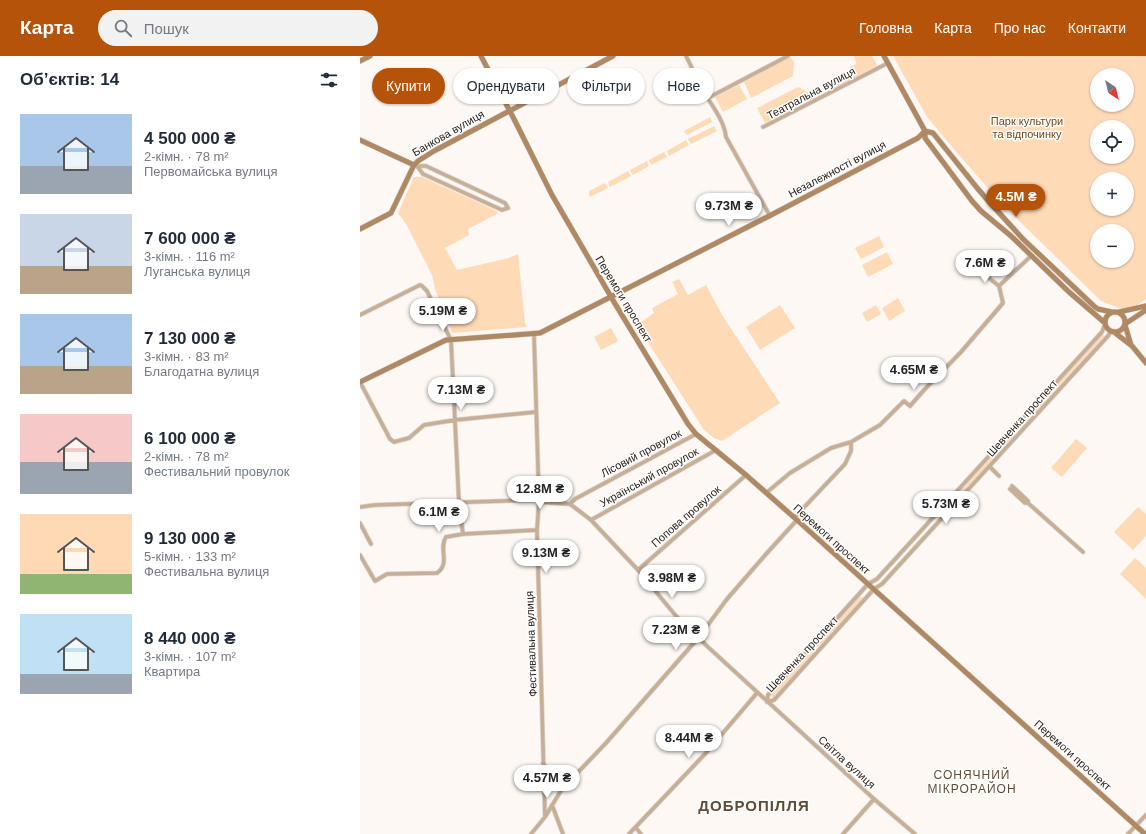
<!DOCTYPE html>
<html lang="uk">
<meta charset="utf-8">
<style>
body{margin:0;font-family:Arial,sans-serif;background:#f2f2f3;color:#1f2937;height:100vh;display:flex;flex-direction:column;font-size:15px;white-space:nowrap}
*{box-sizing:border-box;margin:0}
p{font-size:13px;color:#747a83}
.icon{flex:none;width:22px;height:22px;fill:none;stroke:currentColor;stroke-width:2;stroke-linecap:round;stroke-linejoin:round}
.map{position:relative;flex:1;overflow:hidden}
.panel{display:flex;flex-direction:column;background:#fff;width:360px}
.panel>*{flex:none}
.guide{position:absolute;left:12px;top:12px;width:380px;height:36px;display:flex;gap:8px}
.needle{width:26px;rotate:145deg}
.buttons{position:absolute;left:730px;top:12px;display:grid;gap:8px}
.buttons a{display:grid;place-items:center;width:44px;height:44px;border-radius:50%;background:#fff;box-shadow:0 1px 3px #0004;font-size:20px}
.price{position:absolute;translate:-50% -34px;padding:0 9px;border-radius:14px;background:#fff;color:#222;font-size:13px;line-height:26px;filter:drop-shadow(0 1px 2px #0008)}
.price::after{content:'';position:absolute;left:50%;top:24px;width:12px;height:9px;margin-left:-6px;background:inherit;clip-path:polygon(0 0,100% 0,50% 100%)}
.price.active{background:#b45309;color:#fff}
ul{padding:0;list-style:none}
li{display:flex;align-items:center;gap:12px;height:100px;padding:0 20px}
li span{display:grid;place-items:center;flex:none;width:112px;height:80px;border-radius:0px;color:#555}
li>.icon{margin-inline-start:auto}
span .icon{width:48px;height:48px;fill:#fffc;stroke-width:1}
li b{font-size:17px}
h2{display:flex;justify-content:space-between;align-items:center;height:48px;padding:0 20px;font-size:17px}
.chip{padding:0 14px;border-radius:18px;background:#fff;box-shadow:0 1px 3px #0004;font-size:14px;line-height:36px}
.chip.active{background:#b45309;color:#fff}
header{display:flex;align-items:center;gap:24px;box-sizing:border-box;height:56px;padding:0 20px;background:#b45309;color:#fff}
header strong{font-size:19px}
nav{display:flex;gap:22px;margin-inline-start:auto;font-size:14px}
.search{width:280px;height:36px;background:#f2f2f3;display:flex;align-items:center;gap:10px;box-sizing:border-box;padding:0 14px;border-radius:22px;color:#747a83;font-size:15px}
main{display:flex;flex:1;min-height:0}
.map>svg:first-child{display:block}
</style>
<header>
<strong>Карта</strong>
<div class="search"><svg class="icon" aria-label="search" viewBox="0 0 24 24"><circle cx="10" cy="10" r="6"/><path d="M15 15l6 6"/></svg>Пошук</div>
<nav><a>Головна</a><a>Карта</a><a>Про нас</a><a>Контакти</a></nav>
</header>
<main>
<section class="panel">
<h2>Об’єктів: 14<svg class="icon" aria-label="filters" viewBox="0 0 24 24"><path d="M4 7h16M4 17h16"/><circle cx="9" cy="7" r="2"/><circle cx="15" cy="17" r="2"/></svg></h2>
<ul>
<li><span style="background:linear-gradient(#a9c7e8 65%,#9aa5b1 0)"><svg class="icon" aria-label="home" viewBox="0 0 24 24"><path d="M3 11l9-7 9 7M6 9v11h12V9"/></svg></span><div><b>4 500 000 ₴</b><p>2-кімн. · 78 m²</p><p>Первомайська вулиця</p></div></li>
<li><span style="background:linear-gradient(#c9d6e8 65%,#b9a48a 0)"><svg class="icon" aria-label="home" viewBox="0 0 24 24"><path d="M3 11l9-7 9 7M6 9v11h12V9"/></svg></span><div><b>7 600 000 ₴</b><p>3-кімн. · 116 m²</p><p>Луганська вулиця</p></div></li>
<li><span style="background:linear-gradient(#a9c7e8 65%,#b9a48a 0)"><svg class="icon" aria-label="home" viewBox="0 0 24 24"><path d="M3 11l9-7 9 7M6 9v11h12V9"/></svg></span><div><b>7 130 000 ₴</b><p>3-кімн. · 83 m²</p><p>Благодатна вулиця</p></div></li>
<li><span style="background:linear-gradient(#f6c9c9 60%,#9aa5b1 0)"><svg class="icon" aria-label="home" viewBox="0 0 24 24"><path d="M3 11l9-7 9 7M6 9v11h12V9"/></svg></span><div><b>6 100 000 ₴</b><p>2-кімн. · 78 m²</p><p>Фестивальний провулок</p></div></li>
<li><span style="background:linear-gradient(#ffd9b3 75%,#8fb573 0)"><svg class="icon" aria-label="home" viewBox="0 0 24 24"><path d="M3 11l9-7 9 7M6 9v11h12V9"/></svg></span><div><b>9 130 000 ₴</b><p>5-кімн. · 133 m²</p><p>Фестивальна вулиця</p></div></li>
<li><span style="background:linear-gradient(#bfe0f5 75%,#9aa5b1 0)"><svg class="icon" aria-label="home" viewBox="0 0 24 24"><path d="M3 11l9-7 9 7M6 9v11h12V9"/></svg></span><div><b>8 440 000 ₴</b><p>3-кімн. · 107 m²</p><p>Квартира</p></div></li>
</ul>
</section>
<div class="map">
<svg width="786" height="778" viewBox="0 0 786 778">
<rect width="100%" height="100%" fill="#fdf8f3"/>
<path fill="#fedab7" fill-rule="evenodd" d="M494,0h18l5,9 -1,1 -38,20 -3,-4v-2l16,-9 -1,-4 6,-3z
M533,0h253v243l-9,6 -16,4 -20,-8 -100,-98 -43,-49 -31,-37zM737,19h30v30h-30zM737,71h30v30h-30zM737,123h30v30h-30zM737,175h30v30h-30z
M430,1l4,5 -1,14 -42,22 -7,-16z
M379,29l8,14 -24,13 -8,-15z
M438,31l10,5 5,6 -48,25 -8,-15z
M350,61l2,5 -25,13 -3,-4z
M354,70l3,5 -26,13 -3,-5z
M326,84l3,5 -20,11 -2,-5z
M304,96l3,5 -16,8 -2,-5z
M287,105l2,5 -16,9 -3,-5z
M268,115l3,5 -21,11 -2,-5z
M54,121h8l75,34v3l-29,15 1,6 -24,13 12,22 52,-12 9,-4 7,69 2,4 -75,6 -17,-44 -3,-14 -26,-51 -8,-11z
M245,127l3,5 -18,9 -1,-3v-3z
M519,180l5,11 -23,12 -6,-11z
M527,196l6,12 -25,13 -6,-12z
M319,223l9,16 18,-10 16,30 58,88 -58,38 -8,-3 -10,-8 -67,-105 17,-12 -2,-5 26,-14 -6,-12z
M538,242l7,13 -16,10 -7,-13z
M420,249l15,23 -35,22 -14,-23z
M516,249l5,9 -14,8 -5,-9z
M251,272l7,13 -17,9 -7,-13z
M742,278l3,2 -50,54 -2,-1z
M691,335l2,1 -33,38 -2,-2z
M651,379l2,2 -54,59 -2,-1z
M716,383l11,9 -25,29 -11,-9z
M778,451l8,7v22l-13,14 -19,-18z
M775,502l11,10v31l-26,-25z
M500,540l3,2 -45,49 -2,-2z
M453,592l3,2 -43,48 -3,-3z"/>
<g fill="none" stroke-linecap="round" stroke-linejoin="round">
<g stroke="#dad4cf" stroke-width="5">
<path id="street" d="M326,0c6,12 12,24 18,36 8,14 20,28 22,45l44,79
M348,42l80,-42
M403,71l125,-64
M54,109l3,1h9l79,37 3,5 -6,2 -79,-36 -6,-8
M620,215l19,15
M0,259l60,-30 2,1 5,5 24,49 8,163 4,31
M174,278l5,167 -2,29 8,287
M0,326l30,57 4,3 15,-4 15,-13 31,-5 81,-8
M630,411l9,9
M652,430l16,15v2
M650,433l15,14h3l55,49
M406,437l24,-20 41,-25 20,-6 29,-17 24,-24 6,5 14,-16 37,-38 42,-49 -4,-17 32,-30
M210,448l21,16 47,50 38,46 32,31 166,152 41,35
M0,451l15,-2 161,-5 5,2 29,2 5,-5 121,-65
M434,462l51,-54 6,-13v-9
M231,464l125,-70
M0,467l11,21
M0,499l15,26 12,-7 50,-1c14,-10 1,-24 9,-36l17,-3 74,-4
M278,514l108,-95
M407,646l1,-7 100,-111 9,-5 225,-247 3,-8
M407,646l7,-2 100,-111 8,-5 226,-248 3,-5
M183,707l19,26
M192,749l11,29
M276,772l5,6
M171,778l14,-17 17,-28 44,-46 93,-106 28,-38 40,-46 30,-33
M269,778l76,-80 52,-61
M483,778l31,-35
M768,778l18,-19"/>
</g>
<g stroke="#dad4cf" stroke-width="6">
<path id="secondary" d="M121,0l33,63 38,76 62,107 74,122 8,10 50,41 51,45 348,314
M524,0l41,75v7l47,63 9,10 30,25 58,56 36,31
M0,5l10,-5
M565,75l8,2 45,56 13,15 32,35 72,68 3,2 14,3
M0,84l54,25
M0,173l31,-16 23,-48 4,-4 16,-10 179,-95
M745 266a10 10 0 1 1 20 0a10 10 0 1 1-20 0Z
M759,256l27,-6
M765,268l21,-14
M765,269l6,20
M754,276l18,14 14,17
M0,326l86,-42 94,-7 233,-119 145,-76 7,-7"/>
</g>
<use href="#street" stroke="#c7ae95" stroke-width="3.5"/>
<use href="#secondary" stroke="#ae8963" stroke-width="5"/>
</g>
<g text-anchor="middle" stroke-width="3" stroke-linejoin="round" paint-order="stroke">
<g font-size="11" fill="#231a11" stroke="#fff">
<text transform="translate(451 37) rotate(-28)" y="4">Театральна вулиця</text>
<text transform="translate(88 77) rotate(-30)" y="4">Банкова вулиця</text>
<text transform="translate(477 113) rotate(-28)" y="4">Незалежності вулиця</text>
<text transform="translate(264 243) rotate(59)" y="4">Перемоги проспект</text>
<text transform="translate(662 362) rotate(-48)" y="4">Шевченка проспект</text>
<text transform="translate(281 397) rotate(-28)" y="4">Лісовий провулок</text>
<text transform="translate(289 421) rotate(-29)" y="4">Український провулок</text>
<text transform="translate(326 460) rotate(-41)" y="4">Попова провулок</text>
<text transform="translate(472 483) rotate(42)" y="4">Перемоги проспект</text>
<text transform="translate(171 588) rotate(-92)" y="4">Фестивальна вулиця</text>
<text transform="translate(442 598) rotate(-47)" y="4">Шевченка проспект</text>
<text transform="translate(713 699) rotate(42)" y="4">Перемоги проспект</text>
<text transform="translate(487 706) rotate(42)" y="4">Світла вулиця</text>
</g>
<g font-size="11" fill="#6e471b" stroke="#fff">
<text x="667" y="69">Парк культури<tspan x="667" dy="13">та відпочинку</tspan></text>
</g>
<g font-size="12" letter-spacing="1" fill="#604b36" stroke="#fff">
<text x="612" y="723">СОНЯЧНИЙ<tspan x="612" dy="14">МІКРОРАЙОН</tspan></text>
</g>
<g font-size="15" font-weight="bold" letter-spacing="1" fill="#604b36" stroke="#fff">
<text x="394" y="755">ДОБРОПІЛЛЯ</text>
</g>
</g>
</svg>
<div class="buttons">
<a><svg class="needle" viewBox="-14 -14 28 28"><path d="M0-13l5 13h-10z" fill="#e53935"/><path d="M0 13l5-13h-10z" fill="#747a83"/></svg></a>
<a><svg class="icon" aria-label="locate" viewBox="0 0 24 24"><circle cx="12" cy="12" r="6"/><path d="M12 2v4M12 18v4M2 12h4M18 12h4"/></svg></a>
<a>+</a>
<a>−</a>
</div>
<b class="price active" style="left:656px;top:162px">4.5M ₴</b>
<b class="price" style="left:369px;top:171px">9.73M ₴</b>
<b class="price" style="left:625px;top:228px">7.6M ₴</b>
<b class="price" style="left:83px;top:276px">5.19M ₴</b>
<b class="price" style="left:554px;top:335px">4.65M ₴</b>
<b class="price" style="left:101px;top:355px">7.13M ₴</b>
<b class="price" style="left:180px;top:454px">12.8M ₴</b>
<b class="price" style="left:586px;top:469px">5.73M ₴</b>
<b class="price" style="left:79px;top:477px">6.1M ₴</b>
<b class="price" style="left:186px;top:518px">9.13M ₴</b>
<b class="price" style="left:312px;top:543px">3.98M ₴</b>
<b class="price" style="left:316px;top:595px">7.23M ₴</b>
<b class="price" style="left:329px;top:703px">8.44M ₴</b>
<b class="price" style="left:187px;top:743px">4.57M ₴</b>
<div class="guide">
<a class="chip active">Купити</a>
<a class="chip">Орендувати</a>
<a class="chip">Фільтри</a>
<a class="chip">Нове</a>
</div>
</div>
</main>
